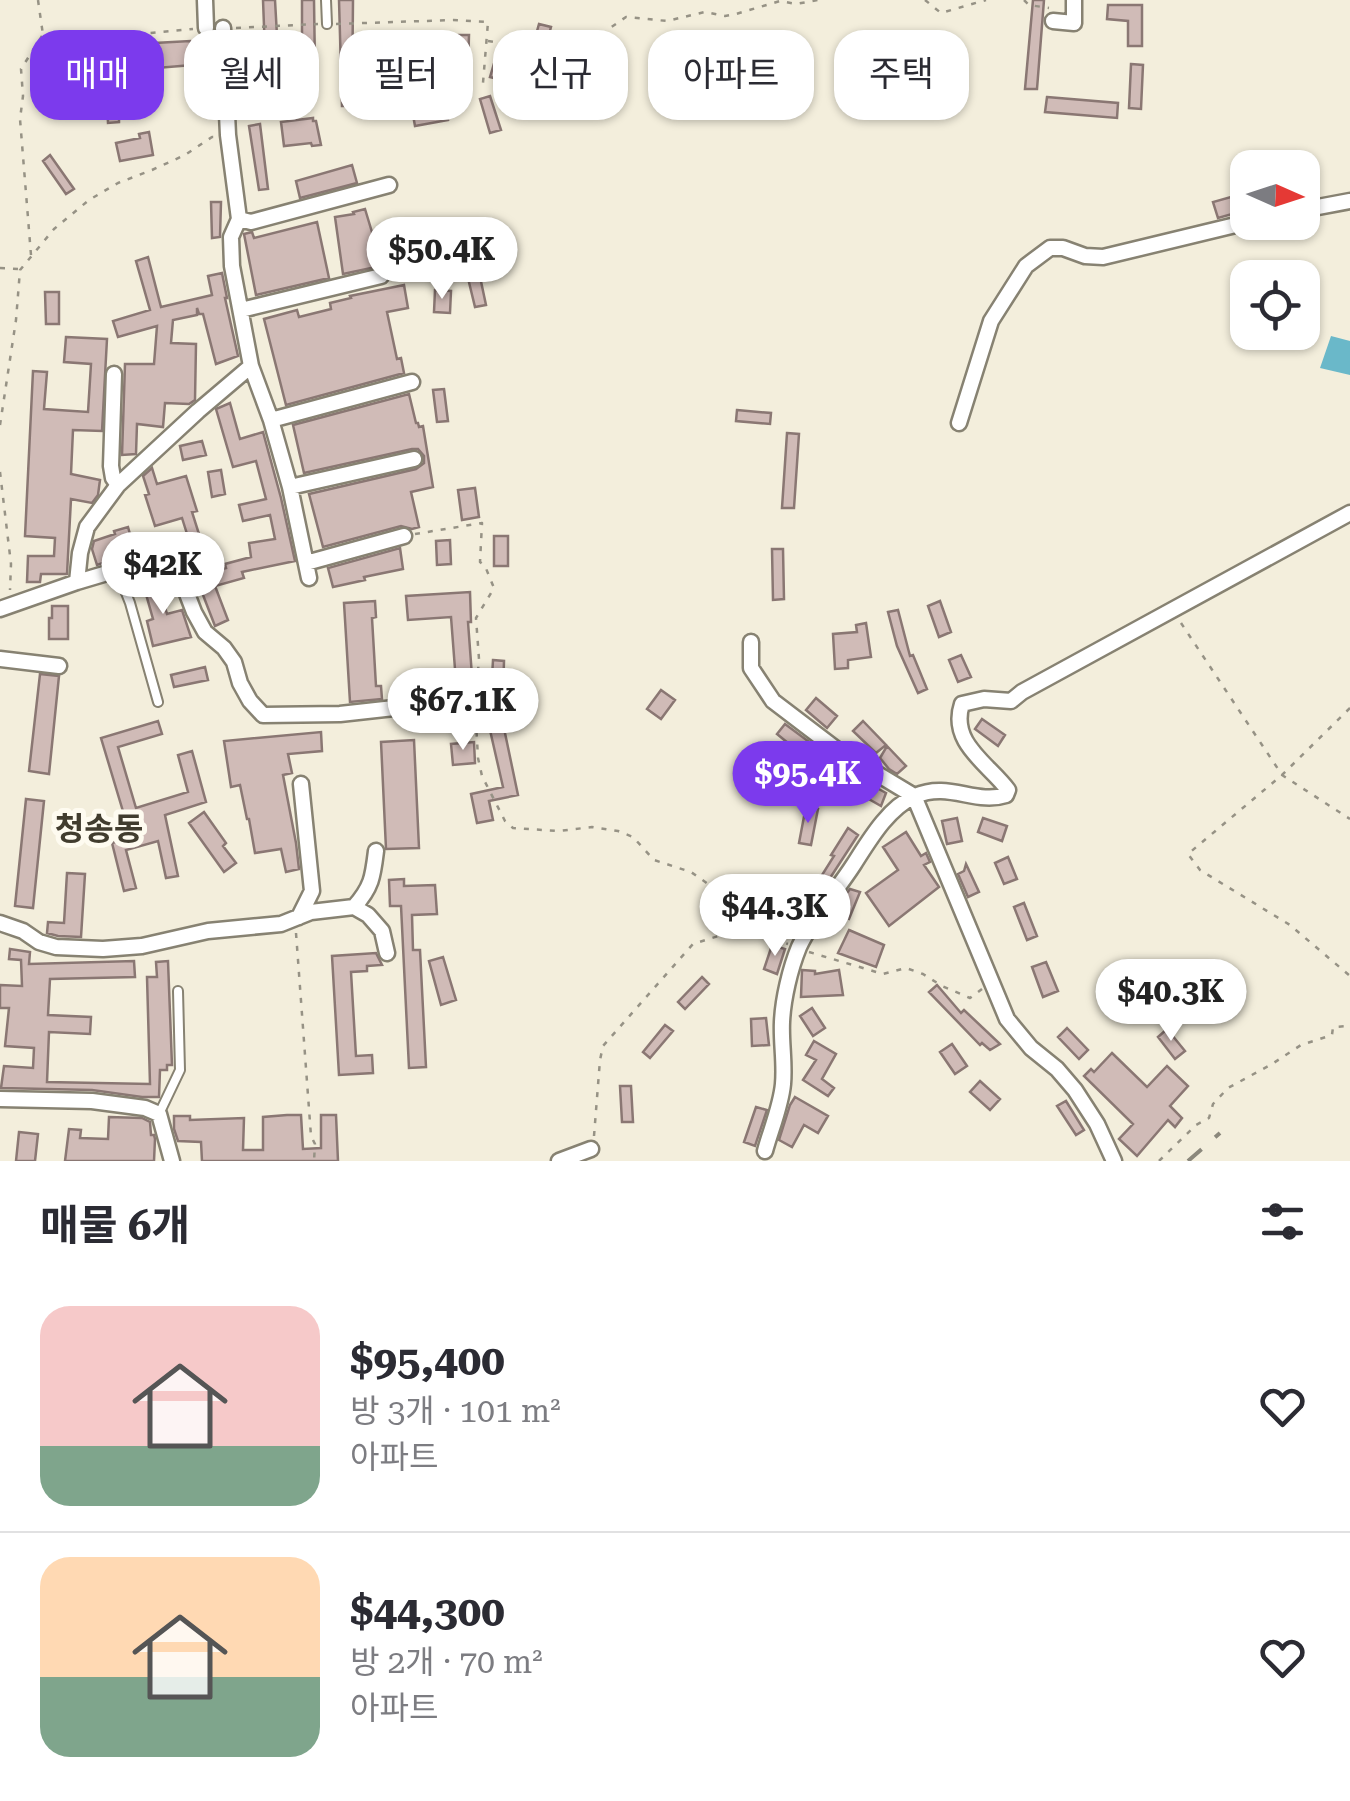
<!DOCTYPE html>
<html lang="ko">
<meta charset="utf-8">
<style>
body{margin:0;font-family:"Roboto Serif","Noto Sans KR",serif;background:#f2f2f3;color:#2b2b33;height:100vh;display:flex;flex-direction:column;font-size:38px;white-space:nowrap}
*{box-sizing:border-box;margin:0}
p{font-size:32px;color:#7c7c81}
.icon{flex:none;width:55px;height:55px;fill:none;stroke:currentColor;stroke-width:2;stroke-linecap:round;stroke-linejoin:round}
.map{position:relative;height:1161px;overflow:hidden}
.sheet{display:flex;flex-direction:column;background:#fff;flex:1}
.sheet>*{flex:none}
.banner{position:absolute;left:30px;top:30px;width:1290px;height:90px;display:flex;gap:20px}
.needle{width:65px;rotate:93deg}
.controls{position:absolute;left:1230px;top:150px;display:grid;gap:20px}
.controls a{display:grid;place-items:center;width:90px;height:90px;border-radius:20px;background:#fff;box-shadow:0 2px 8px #0004;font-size:50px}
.price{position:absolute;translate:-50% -85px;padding:0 22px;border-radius:35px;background:#fff;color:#222;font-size:32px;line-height:65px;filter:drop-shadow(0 2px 5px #0008)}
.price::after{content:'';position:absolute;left:50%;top:60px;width:30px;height:22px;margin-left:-15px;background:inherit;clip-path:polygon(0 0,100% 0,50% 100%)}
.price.selected{background:#7c3aed;color:#fff}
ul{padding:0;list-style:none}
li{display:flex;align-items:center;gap:30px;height:250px;padding:0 40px}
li+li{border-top:2px solid #e1e1e2}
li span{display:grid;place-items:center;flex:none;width:280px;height:200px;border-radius:30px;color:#555}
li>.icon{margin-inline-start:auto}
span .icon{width:120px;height:120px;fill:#fffc;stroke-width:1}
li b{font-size:42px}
h2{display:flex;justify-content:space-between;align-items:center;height:120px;padding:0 40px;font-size:42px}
.pill{padding:0 35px;border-radius:30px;background:#fff;box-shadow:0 2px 8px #0004;font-size:35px;line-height:90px}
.pill.selected{background:#7c3aed;color:#fff}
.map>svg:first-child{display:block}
</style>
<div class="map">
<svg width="1350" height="1161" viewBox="0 0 1350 1161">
<rect width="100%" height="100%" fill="#f3eedc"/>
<path fill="#6ab8c9" d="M1331,336l19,5v34l-30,-7z"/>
<path fill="#d0bbb7" stroke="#8a7773" stroke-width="2.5" d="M263,0h12l6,107 -44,1 -3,-62 10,-1 3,34 19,-1z
M302,0h12l1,68h-13z
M339,0h14l-1,106h-10z
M1033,0h11l-7,89h-12z
M1108,5h34v41h-14v-25l-21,-2z
M539,24l12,3 -7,26 -12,-4z
M459,35h10l-1,32h-10z
M374,36h16v68h-11v-40h-4z
M190,41l2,24 -35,3 -2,-25z
M137,42l7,73 -25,3v4l-11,1 -1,-24 24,-2 -4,-54z
M88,44v3l20,-2 1,18 -18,1v20h-10l-3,-39z
M498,50l11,3 -7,27 -12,-3z
M1131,64l12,1 -2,44 -12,-1z
M490,96l11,34 -11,3 -10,-34z
M444,97l4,23 -33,6 -2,-11 5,-1 1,-12z
M1047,97l71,6 -1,15 -72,-6z
M313,118v3h3l5,24 -9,1 -1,-3 -27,3 -3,-24z
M260,124l8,65 -9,1 -10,-64z
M149,132l4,23 -33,6 -4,-18 24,-5 -1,-4z
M50,155l24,34 -8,5 -23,-33z
M352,165l5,18 -57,15 -4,-17z
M1238,195l5,16 -25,7 -5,-16z
M211,202h10l-1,35 -8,1z
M365,209l10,33 20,-5 3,14 21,-2 -1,-23 9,-1 3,36 -20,2 -1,-3 -66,14 -8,-57 19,-3 -1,-2z
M317,222l12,56 -73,17 -12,-61 8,-2 2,6z
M148,257l13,50 51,-12 -4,-19 14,-3 5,25h-2l13,58 -22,8 -13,-50h-4l-2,-6v7l-24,5 -2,23 25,1 -1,56 -6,4 -24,-1 -2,24 -26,-3 -1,30 -14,1 3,-91h29l3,-38 -39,11 -5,-16 37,-11 -14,-49z
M479,272l7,33 -11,2 -8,-33z
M404,285l4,23 -21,4 10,47 4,-1 3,15 -118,32 -22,-86 33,-9 2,7 32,-8 -1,-6 21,-5 -1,-2z
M435,290l16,1 -1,22 -16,-1z
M45,292h14v32h-13z
M66,337l41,2 -5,92 -29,-1 -2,44 29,6 -2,15 -6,8 -21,-4 -4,75h-26l-1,8h-13l1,-26h26l1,-18 -30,-2 8,-165 14,1 -3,37 44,3 3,-48 -27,-2z
M444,389l4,32 -11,1 -4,-32z
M409,394l7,29h2l1,4 4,-1 10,61 -22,5 8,35 -7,2 -11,-3 -78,21 -14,-53 107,-25 8,-6v-7l-6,-7h-6l-108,24 -11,-48z
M230,403l10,36 23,-7 18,66 14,63 -53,11 2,6 -29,8 13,34 -13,6 -17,-44 -4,1 -4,-11 8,-3 -16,-51 -27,8 -10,-31 4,-1 -6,-18 9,-8 5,16 29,-8 11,35 -5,1 17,54 3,-2 2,7 12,-3 -1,-4 26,-7 -2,-14 26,-4 -5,-24 -27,6 -4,-16 27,-6 -10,-38 -23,6 -17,-58z
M737,410l34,3 -1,11 -34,-3z
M787,433l12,1 -5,74h-12z
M202,441l4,14 -23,5 -3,-14z
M221,470l4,24 -13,3 -4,-25z
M475,488l4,29 -17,3 -4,-30z
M128,527l7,25 -38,13 -5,-16 2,-8 21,-7 -1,-3z
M494,536h14v30h-14z
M450,540l1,24 -14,1 -1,-24z
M400,548l3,21 -39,8 1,3 -32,7 -5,-19z
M772,549h11l1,50 -11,1z
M156,576l11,38 15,-4 9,27 -38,9 -6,-25 6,-2 -11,-39z
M470,592l1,30h-3l4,54h-3v5l-13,1 -5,-65 -43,3 -2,-24z
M375,601l1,16 -4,1 4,68h5l1,13 -32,3 -6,-99z
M940,601l11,31 -12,5 -11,-31z
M52,606h16v33h-19v-21h3z
M898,610l12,46 3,-1 14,34 -9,4 -21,-47 -9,-34z
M866,623l5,34 -23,3v8l-13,1 -2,-35 24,-2 -1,-7z
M961,655l10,22 -13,5 -9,-22z
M493,660l11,1 -1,35 -12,-1z
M205,667l3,13 -34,7 -3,-12z
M40,674l19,2 -10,98 -20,-3z
M661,690l14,10 -14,19 -14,-10z
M816,698l21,18 -10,12 -21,-18z
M501,714l17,81 -29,6 4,19 -16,3 -6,-29 32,-7 -16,-70z
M982,719l23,16 -7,11 -23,-17z
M158,721l4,13 -44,13 18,61 52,-16 -10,-37 14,-4 14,51 -41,13 13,61 -12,2 -8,-37 -32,9 10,38 -12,3 -12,-48 19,-5 -30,-100z
M863,721l23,24 -10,8 -23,-22z
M785,724l43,32 18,22 -11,9 -27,-33 -3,3 -28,-23z
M321,732l1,19 -34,3 4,19 -9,2 13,68 3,26 -13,3 -5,-23 -26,4 -6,-34h-2l-7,-34 -9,2 -7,-46z
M414,740l5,108 -33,1 -5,-107z
M474,742l1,21 -22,2 -2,-21z
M887,746l19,20 -9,8 -8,-5 -9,-11z
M866,782l20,11 -5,13 -21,-12z
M26,799l18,2 -11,107 -18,-2z
M806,806l12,3 -7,36 -12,-2z
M204,812l22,31 -3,3 13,17 -12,9 -35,-49z
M957,818l5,23 -15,3 -5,-23z
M983,818l24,8 -5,15 -24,-9z
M848,828l10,7 -39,60 -7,-4 22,-35 -3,-1z
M906,832l15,24 5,-3 4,9 -6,3 15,22 -50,39 -23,-33 32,-23 -15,-23z
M1008,857l9,22 -13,5 -9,-21z
M966,864l13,28 -11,5 -10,-23 6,-3z
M67,873l18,1 -4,63 -23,-1 -11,-3 1,-11 16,1z
M404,879v7l31,-1 2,29 -25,1 1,35h7l6,117 -17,1 -8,-162h-11l-1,-26z
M850,889l10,3 -11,27 -13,-5 4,-12z
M791,903h4l4,9 -3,1 4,9 -11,8 -11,-21z
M1024,903l13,33 -10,4 -13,-33z
M849,930l35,15 -8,22 -38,-14z
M772,945l13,4 -8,25 -13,-5z
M10,949l20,3 -1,12 105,-3 1,16 -85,2 -2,36 43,2 -1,17 -41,-2 -2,50 103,2 -3,-107h10l-1,-15 12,-1 4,104h-5v5h-7l-1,27h-17l-50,-7 -91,-2 3,-22 29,2 1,-20 -29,-2 4,-38h-9v-23l22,1 -1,-26 -12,-1z
M376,953l6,12 -15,1v5l-16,1 5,84 16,-1 1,18 -34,2 -7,-119z
M443,957l13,43 -15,5 -12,-44z
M1046,962l12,29 -15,6 -11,-30z
M802,970l13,1v3l24,-4 4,25 -42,2z
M702,977l7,7 -24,25 -7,-7z
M937,985l24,28 3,-3 36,34 -10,6 -8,-7 -2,2 -51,-53z
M812,1008l13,20 -12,8 -13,-20z
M766,1018l3,27 -17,1 -1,-27z
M665,1025l8,6 -23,27 -7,-6z
M1067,1028l21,22 -9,9 -21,-22z
M1167,1029l18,22 -10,8 -17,-22z
M814,1041l22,13 -14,25 12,9 -6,8 -25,-16 13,-20 -10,-5z
M952,1044l15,22 -12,8 -15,-22z
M1112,1053l35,34 20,-21 21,20 -18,20 12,12 -7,9 -7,-7 -31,36 -18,-17 14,-15 -49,-48 7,-7 3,3z
M980,1081l20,18 -10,11 -20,-18z
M620,1086h11l2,36h-11z
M795,1097l33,19 -10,17 -14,-8 -12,22 -13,-7 11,-35z
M1066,1101l18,29 -8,5 -19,-29z
M756,1107l11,3 -12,36 -11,-4z
M287,1115h14l2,34 18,-1v-33h15l2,46h-136l-1,-19 -23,-1 -4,-12v-13h16v4l54,-2 -1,32h20v-33z
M109,1117l33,1 8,4 1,13h3l1,4 -1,22h-89l4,-32 12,1 -1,8 28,1z
M19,1132l19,2 -3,27h-19z"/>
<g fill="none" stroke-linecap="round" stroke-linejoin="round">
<g stroke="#878272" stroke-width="12">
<path id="lane" d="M326,0l1,24
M117,570l13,33 28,99
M159,1114l21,-44 -2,-79"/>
</g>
<g stroke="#878272" stroke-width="19">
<path id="street" d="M205,0l1,28
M1053,21l21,2v-23
M223,28l5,107 11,84 -8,18 1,29 19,100 20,54 19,67 19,91
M1302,210l48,-9
M239,219l12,3 138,-37
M241,310l140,-34
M114,374l-3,92 2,12 5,7
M271,420l141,-38
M959,423l32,-102 35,-55 24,-18h13l22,8 18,1 145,-35
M290,487l124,-28
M306,563l98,-27
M77,582l3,-29 7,-26 31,-42 80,-74 53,-45
M0,609l77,-27 74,-22 19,5 9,8 15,39 11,20 19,16 10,14 6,21 10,18 13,14 77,-1 108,-12
M751,642v26l22,33 63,48 78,47 93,223 24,29 26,21 18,21 22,34 17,37
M0,659l59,7
M354,907c18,-20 19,-31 22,-56
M299,917l13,-26 -11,-107
M0,923l23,8 16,11 17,5 47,2 39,-3 66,-15 73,-7 30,-12 43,-5 14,8 14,16 5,22
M0,1099l92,2 53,7 14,6 13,47
M765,1151c6,-22 16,-45 18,-67 2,-21 -2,-41 -1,-62 1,-23 8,-53 17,-75 14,-30 37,-55 55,-83 16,-25 34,-56 61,-68 34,-15 60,9 91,-1l2,-5c-19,-26 -59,-47 -46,-86l22,-5 27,2 11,-9 328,-179
M559,1161l32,-12"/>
</g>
<path stroke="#969285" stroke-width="2.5" stroke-dasharray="5 8" stroke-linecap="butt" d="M38,0l5,35 98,-1 52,-5
M925,0l16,13 45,-13
M1024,0l5,5 20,3
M336,24l117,-4 35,2 -5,61
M236,28l82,-4
M488,41l24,4 15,6 5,8 16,7 3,4 -4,17h7l11,-7 19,-22 17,-14 6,-14 19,-13 41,4 38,-9 20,4 11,-2 44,-13 16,3 22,-4
M31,255l-11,-136 3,-23 -2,-27 21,-33
M0,268l19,1
M0,425l16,-105 4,-50 34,-41 35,-29 29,-17 34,-13 33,-15 27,-18h5
M0,472l11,92 -1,26
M415,534l67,-11 -2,39 5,4 9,22 -18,30 3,41 -4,45 3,54 4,18 23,45 8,7 46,3 33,-4 26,4 15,6 21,23 37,12 20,14 14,13 19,29
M1181,623l101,152 68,44
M1350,708l-68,67 -94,79 12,16 90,55 60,51
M296,933l15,203 4,8 -1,17
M809,952l74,22 23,-6 17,6 19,12 28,12 12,-9
M594,1136l6,-76 3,-14 90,-102 51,-16 44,16
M1159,1161l37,-36 13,-7 4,-14 15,-16 44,-24 29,-19 31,-10 1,-8 17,-1"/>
<use href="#lane" stroke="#fff" stroke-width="8"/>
<use href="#street" stroke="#fff" stroke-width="14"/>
<path stroke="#8b887c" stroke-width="4" stroke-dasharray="18 18" stroke-linecap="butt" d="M1188,1161l32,-28"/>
</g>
<g text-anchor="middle" stroke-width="10" stroke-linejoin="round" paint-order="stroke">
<g font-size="32" font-weight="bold" fill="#413c2e" stroke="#fefbf0">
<text x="99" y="840">청송동</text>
</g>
</g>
</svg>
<div class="controls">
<a><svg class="needle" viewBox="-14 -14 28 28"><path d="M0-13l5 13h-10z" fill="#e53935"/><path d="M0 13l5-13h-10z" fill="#7c7c81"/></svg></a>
<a><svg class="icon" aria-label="locate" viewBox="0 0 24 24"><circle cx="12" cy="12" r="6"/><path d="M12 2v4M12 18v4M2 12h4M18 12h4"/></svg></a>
</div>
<b class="price" style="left:442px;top:302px">$50.4K</b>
<b class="price" style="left:163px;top:617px">$42K</b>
<b class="price" style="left:463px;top:753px">$67.1K</b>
<b class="price selected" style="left:808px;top:826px">$95.4K</b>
<b class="price" style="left:775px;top:959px">$44.3K</b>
<b class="price" style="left:1171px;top:1044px">$40.3K</b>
<div class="banner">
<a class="pill selected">매매</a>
<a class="pill">월세</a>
<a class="pill">필터</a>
<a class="pill">신규</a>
<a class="pill">아파트</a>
<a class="pill">주택</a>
</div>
</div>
<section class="sheet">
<h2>매물 6개<svg class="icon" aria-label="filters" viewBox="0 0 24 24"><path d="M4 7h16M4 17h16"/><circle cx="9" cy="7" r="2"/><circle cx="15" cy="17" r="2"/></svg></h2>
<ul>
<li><span style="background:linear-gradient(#f6c9c9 70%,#7fa58c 0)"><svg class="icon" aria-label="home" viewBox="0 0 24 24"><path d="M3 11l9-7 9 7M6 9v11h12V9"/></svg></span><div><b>$95,400</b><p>방 3개 · 101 m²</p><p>아파트</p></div><svg class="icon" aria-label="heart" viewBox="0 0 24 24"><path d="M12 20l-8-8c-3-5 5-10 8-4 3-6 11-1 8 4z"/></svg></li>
<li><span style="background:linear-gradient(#ffd9b3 60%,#7fa58c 0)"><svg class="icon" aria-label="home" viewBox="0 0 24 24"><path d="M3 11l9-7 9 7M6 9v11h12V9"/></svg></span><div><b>$44,300</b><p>방 2개 · 70 m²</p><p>아파트</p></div><svg class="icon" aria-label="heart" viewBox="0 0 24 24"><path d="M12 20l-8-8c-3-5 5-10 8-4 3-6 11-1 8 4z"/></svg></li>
</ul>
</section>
